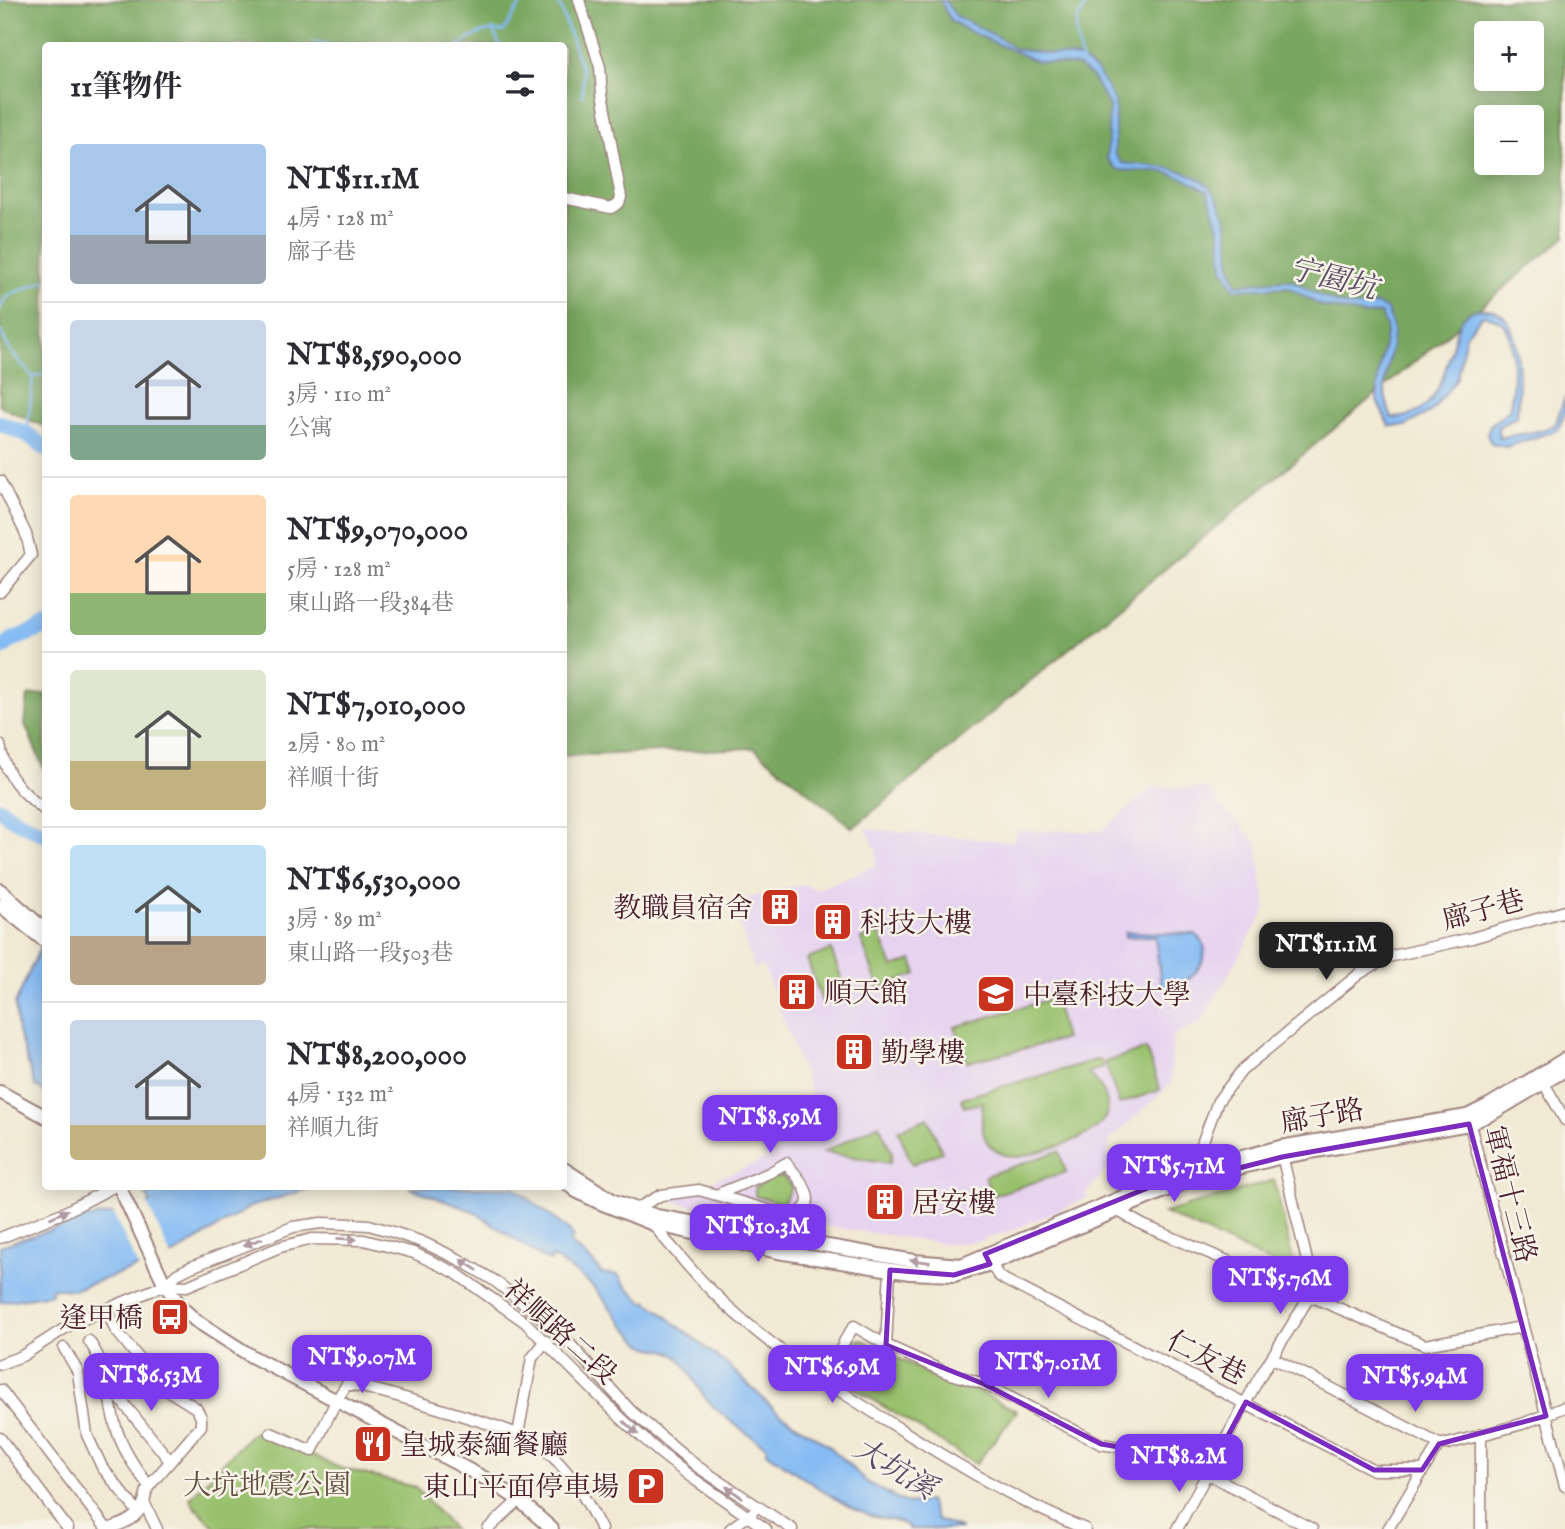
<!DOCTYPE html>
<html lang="zh-TW">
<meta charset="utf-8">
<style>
body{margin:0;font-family:"IM FELL English","Noto Serif TC",serif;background:#f2f2f3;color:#2b2b33;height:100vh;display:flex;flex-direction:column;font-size:26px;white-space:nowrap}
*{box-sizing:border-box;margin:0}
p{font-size:23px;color:#7c7c81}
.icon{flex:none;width:38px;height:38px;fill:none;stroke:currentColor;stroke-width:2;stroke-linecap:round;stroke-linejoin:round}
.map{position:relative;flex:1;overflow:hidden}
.details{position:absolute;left:42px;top:42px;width:525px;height:1148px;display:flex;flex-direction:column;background:#fff;border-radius:7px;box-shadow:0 4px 18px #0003}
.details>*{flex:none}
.fabs{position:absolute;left:1474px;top:21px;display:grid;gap:14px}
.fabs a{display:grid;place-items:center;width:70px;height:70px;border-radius:7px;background:#fff;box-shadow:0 4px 18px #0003;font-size:35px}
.price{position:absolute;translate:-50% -60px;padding:0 16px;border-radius:14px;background:#7c3aed;color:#fff;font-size:23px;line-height:46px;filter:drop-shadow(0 2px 4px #0008)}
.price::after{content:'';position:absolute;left:50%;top:42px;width:21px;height:16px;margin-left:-10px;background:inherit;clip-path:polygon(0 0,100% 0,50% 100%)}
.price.active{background:#222;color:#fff}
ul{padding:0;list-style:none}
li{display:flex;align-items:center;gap:21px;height:175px;padding:0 28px}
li+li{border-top:2px solid #e1e1e2}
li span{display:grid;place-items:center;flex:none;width:196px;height:140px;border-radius:7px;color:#555}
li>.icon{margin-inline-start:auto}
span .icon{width:84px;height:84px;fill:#fffc;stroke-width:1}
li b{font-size:30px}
h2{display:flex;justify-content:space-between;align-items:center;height:84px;padding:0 28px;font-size:30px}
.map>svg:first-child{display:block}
</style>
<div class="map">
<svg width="1565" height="1529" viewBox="0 0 1565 1529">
<rect width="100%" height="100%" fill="#f7f3e8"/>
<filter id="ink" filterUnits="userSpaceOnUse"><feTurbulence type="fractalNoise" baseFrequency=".0143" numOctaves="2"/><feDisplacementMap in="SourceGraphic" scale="14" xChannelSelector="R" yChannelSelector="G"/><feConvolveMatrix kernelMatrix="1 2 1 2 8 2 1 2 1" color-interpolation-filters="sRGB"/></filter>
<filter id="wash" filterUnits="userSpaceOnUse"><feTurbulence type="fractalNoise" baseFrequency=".00686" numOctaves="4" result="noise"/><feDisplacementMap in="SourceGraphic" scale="28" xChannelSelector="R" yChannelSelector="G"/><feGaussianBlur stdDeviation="1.57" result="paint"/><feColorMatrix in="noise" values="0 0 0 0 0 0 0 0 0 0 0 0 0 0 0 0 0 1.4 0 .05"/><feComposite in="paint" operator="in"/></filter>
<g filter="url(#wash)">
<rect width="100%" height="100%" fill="#f1e9d3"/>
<path fill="#e6d3f0" d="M1153,787l54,2 50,54 9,66 -64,112 -30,15 -1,48 -61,56 -3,29 -21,24 1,5 -76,33 -33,10 -31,3 -251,-37 -30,-8 101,-40 -19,-33 66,-25 -51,-136 -9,3 -22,-66 72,-18 11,6 60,-24 2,-15 -11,-22 147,13 4,-11h84z"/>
<path fill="#99c16d" stroke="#72704c" stroke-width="2" d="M879,932l14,35 19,-7 5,14 -38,14 -18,-49z
M831,950l16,43 -25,9 -15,-43z
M1054,998l11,41 -98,23 -12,-35z
M1146,1049l14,41 -41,14 -14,-42z
M1100,1059l3,8 -16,6c11,8 18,17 20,31 5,34 -63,45 -88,53 -36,-2 -40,-25 -36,-55l-19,5 -2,-9z
M928,1118l14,34 -30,12 -14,-34z
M879,1124l13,29 -2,10 -66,-11z
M1059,1151l7,21 -75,24 -6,-20z
M783,1176l9,11 -9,16c-10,0 -17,-6 -28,-7v-9l16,-9z
M1274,1180l22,94 -132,-61z
M861,1339l77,40 34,9 45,23 -41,53 -133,-83 -6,-9 12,-29z
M260,1429l8,6 72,33 75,19 38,42h-236l-23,-23 -4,-8 60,-63z"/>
<path fill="#7aa760" stroke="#626346" stroke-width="2" fill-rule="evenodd" d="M0,0h1565v237l-712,591 -99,-80 -190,8v-710h-518l-1,381 -45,-21zM1486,33h45v46h-45zM1486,117h45v46h-45z
M45,694h1l-1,78 -20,-48 3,-28z"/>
<path fill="#84bbf4" stroke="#676d90" stroke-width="2" d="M940,0h4l12,16 42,21 17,12 64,9 19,14 17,30v52l7,9c53,5 97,4 106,68 3,22 -1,32 9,53 17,0 34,-4 51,-4 7,0 14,6 20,9 21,12 45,24 69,15l10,5c2,7 6,15 6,22 -1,35 -17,51 -1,87 47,-1 52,-46 63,-81 2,-6 3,-15 8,-19 8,-8 13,-9 24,-9 39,2 32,79 30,107l-19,11 1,11 40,-7 16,-6 10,-28v16l-7,17 -52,17 -15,-3 -4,-10 3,-9 19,-15c5,-20 6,-62 -2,-81 -5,-9 -15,-11 -24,-14l-17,19 -9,44 -25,33 -27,15h-16l-12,-25 1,-24 9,-48 -6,-16 -15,2 -44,-9 -34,-19 -54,2 -11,-21 -3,-37 -12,-39c-15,-9 -35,-21 -53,-21 -14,0 -25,1 -39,-2l-9,-10 2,-53 -16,-28 -15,-12 -42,-5 -63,-28 -22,-12z
M1125,932l70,2c26,17 -6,54 -29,56l-5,-5 -6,-49 -30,1z
M45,937l1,82 -3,9 3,7 -1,58 -10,-7 -17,-54 -3,-28z
M141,1187h173l-64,20 -75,47 -102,36 -22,-2 1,6 -52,8v-56l84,-27 49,-9 18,-7z
M408,1187h106l53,42 6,7 -3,6c10,12 24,17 31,31l17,2 6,9 20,19 3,-2 9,7 74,59 46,44 53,35 40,38 39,20 21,-3 7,18 26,10h-54l1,-2c-13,-9 -27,-7 -41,-12 -32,-12 -73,-44 -102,-63l1,-5c-20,-14 -43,-29 -60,-47 -11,-12 -15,-29 -27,-41 -15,-14 -21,-7 -34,-13 -14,-8 -39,-44 -51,-57 -12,-13 -28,-22 -43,-32l-1,4 -9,-3 -67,-46z"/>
<path fill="#f1e9d3" d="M141,1189l31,70 -32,12 -28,-60 34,-10z"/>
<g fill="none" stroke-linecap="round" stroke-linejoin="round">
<path stroke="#84bbf4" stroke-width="2.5" d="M558,0l25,73 -1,23
M0,1l2,-1
M493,29l7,17
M313,41l18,5
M458,46c15,-9 27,-19 45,-14l19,-30 6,-2
M1082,61c-6,-23 -13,-47 13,-61
M0,310c3,-20 30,-21 46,-30
M0,331l11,21 22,25
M27,434l6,-57 13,-3"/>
<path stroke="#84bbf4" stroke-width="16" d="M0,423l27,11 19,15
M0,649l14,-10 32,-12
M0,809l14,10 32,16"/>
</g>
</g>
<g filter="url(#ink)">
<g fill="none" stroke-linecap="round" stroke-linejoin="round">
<g stroke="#9e847f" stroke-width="13">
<path id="minor" d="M564,198l47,10 8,-5 2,-6 -19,-103 -2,-27 -21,-67
M0,481l26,53 5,21 -31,37
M0,745c5,31 21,47 46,66
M1541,1078l24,42
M1468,1117l97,369
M1190,1175l28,-74 25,-32 116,-95 29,-17 84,-19 93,-27
M636,1209l25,-14 38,-5 90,26c38,-9 9,-39 -3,-53l-17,10 -51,21
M1116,1210l27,15 282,120 97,-18
M653,1223c8,13 20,25 30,37 60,71 136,119 214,167 60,38 122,75 188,102
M0,1238l65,-26 50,-26
M987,1258l11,17 7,5 369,190h48
M165,1285l22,1 93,-39 32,-8 52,1 50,13 40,19 71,50 98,98 36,32 32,25 75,52
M89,1341c22,33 17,49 26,83 7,25 19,42 34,62
M886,1345l4,-75
M64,1348l14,24 9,63 15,32 35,44
M1273,1358l166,86h9l74,-20 43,-17
M0,1364l22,-8 48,-31 37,-16
M826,1383l19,-43 9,-14 32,19 59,27 39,12 117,60 61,10 20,6 130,69
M109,1385l61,76
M1,1390l106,139
M271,1433l41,18 24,-50 11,-17c36,6 69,18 104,28 30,10 63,17 90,35 28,20 45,52 60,82
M518,1434l14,-76 14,-17
M0,1438l68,91
M144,1502l13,27
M108,1529c15,-5 30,-10 36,-27 2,-6 1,-9 5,-16l52,-60v-9l-5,-9 -35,-22 -46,-57 -8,-20 58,-24 12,-11 14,-7 102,-40 28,-4 30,1 18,1 24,7 29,10 36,17 37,22 63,50 73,80 37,31 30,25 94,62
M488,1529l31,-29
M730,1529l22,-16
M1177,1529l82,-151 52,-84 1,-12 -31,-131
M1388,1529l51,-85
M1481,1529v-95"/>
</g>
<g stroke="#9e847f" stroke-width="16">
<path id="major" d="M0,890l46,41
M0,905l46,37
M0,1092l46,25
M564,1169l50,32 42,15 258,45 47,4 185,-78 46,-17 88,-23 187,-31 22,-11 76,-46
M564,1181l12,10 22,11 55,22 125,28 132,21 44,2 36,-11 198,-83 94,-24 187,-33 24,-11 72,-43
M119,1186l46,99 18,24 12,11 56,36 239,125 29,19 33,29"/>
</g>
<use href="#minor" stroke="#fff" stroke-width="10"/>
<use href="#major" stroke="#fff" stroke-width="12"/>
</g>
<defs><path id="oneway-solid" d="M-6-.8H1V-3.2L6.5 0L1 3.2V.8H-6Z" transform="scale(1.75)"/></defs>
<g fill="#ae9aa0">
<use href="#oneway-solid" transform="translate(59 1214) rotate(-24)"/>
<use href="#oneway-solid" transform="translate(347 1239) rotate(3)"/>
<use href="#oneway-solid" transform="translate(253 1242) rotate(160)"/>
<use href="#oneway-solid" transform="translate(920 1261) rotate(-173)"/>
<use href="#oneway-solid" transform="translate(469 1265) rotate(-148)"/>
<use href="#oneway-solid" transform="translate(631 1428) rotate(42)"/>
<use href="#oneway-solid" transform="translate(734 1492) rotate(-145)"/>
</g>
</g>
<path fill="none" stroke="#7b2cbf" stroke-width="5" stroke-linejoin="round" d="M1469,1124l77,292 -107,28 -17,26h-48l-128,-68 -39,73 -45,-21 -61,-10 -117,-60 -98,-39 4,-75 64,5 36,-11 -5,-10 207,-84 -4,11 94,-24z"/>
<defs>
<g id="building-square" transform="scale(2.0125)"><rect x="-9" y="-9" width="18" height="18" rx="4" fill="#c8321e" stroke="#f7f3e8"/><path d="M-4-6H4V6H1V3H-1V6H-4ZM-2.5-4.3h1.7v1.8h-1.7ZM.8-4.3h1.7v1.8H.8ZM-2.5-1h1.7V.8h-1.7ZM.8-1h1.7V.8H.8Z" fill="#fff"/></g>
<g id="university-square" transform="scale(2.0125)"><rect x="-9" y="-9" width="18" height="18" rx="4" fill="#c8321e" stroke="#f7f3e8"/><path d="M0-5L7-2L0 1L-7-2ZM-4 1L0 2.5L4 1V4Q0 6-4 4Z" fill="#fff"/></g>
<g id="bus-square" transform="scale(2.0125)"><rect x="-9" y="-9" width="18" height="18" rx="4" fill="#c8321e" stroke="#f7f3e8"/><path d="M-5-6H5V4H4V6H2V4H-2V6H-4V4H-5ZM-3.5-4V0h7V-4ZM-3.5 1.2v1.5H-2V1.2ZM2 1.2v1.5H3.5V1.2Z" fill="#fff"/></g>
<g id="restaurant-square" transform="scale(2.0125)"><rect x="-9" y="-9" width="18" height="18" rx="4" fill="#c8321e" stroke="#f7f3e8"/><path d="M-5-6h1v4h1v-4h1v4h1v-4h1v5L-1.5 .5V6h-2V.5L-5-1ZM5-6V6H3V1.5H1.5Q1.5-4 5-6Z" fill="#fff"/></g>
<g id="parking-square" transform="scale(2.0125)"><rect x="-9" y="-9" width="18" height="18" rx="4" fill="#c8321e" stroke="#f7f3e8"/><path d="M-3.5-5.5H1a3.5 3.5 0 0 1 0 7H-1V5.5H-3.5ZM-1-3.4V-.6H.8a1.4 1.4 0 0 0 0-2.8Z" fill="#fff"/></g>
</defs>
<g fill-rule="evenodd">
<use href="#building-square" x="780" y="907"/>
<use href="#building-square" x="833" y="922"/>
<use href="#building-square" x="797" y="992"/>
<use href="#university-square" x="996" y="994"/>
<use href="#building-square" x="854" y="1052"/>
<use href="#building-square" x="885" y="1202"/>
<use href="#bus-square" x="170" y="1317"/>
<use href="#restaurant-square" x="373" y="1444"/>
<use href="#parking-square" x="646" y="1486"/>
</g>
<g text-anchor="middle" stroke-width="5" stroke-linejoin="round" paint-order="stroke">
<g font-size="28" fill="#4a1f2b" stroke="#f7f3e8" text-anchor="start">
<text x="753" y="917" text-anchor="end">教職員宿舍</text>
<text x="860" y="932">科技大樓</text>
<text x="824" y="1002">順天館</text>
<text x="1023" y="1004">中臺科技大學</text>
<text x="881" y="1062">勤學樓</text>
<text x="912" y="1212">居安樓</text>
<text x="143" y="1327" text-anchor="end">逢甲橋</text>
<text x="400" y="1454">皇城泰緬餐廳</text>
<text x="619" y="1496" text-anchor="end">東山平面停車場</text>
</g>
<g font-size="28" fill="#4a1f2b" stroke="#f7f3e8">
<text transform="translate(1483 909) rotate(-15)" y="10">廍子巷</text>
<text transform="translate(1322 1115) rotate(-10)" y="10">廍子路</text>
<text transform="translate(1511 1194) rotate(76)" y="10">軍福十三路</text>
<text transform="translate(561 1331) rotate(42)" y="10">祥順路二段</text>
<text transform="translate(1207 1357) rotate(27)" y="10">仁友巷</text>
</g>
<g font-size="28" fill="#62503f" stroke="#f7f3e8">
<text x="267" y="1494">大坑地震公園</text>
</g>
<g font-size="30" font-style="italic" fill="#5b4e67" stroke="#f7f3e8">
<text transform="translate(1333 278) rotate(14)" y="10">宁園坑</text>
<text transform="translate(895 1468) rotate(31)" y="10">大坑溪</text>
</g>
</g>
</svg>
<div class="fabs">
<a>+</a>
<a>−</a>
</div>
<b class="price active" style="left:1326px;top:982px">NT$11.1M</b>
<b class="price" style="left:770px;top:1155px">NT$8.59M</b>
<b class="price" style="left:1174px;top:1204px">NT$5.71M</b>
<b class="price" style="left:758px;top:1264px">NT$10.3M</b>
<b class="price" style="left:1280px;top:1316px">NT$5.76M</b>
<b class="price" style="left:362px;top:1395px">NT$9.07M</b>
<b class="price" style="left:1048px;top:1400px">NT$7.01M</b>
<b class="price" style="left:832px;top:1405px">NT$6.9M</b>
<b class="price" style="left:151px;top:1413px">NT$6.53M</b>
<b class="price" style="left:1415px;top:1414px">NT$5.94M</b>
<b class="price" style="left:1179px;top:1494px">NT$8.2M</b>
<section class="details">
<h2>11筆物件<svg class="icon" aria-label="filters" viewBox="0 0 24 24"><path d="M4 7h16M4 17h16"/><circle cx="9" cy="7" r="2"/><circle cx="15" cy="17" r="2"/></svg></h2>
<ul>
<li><span style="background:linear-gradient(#a9c7e8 65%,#9aa5b1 0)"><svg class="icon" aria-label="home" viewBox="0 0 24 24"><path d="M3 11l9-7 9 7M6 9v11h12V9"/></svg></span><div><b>NT$11.1M</b><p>4房 · 128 m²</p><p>廍子巷</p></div></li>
<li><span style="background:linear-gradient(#c9d6e8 75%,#7fa58c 0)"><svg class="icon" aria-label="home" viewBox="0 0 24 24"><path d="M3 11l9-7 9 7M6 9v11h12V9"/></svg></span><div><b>NT$8,590,000</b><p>3房 · 110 m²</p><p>公寓</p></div></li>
<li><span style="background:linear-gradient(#ffd9b3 70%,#8fb573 0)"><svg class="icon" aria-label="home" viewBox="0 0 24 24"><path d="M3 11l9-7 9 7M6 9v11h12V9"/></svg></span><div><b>NT$9,070,000</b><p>5房 · 128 m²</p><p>東山路一段384巷</p></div></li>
<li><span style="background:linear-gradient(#dfe7d0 65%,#c2b280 0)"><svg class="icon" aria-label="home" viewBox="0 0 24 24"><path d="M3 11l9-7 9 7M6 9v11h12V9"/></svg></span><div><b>NT$7,010,000</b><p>2房 · 80 m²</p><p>祥順十街</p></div></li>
<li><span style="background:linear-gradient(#bfe0f5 65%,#b9a48a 0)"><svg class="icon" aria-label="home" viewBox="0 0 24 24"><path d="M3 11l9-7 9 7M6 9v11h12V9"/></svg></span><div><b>NT$6,530,000</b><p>3房 · 89 m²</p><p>東山路一段503巷</p></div></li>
<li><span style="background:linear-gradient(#c9d6e8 75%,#c2b280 0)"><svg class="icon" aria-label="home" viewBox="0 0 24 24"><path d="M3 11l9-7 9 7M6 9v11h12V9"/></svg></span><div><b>NT$8,200,000</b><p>4房 · 132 m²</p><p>祥順九街</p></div></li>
</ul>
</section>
</div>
